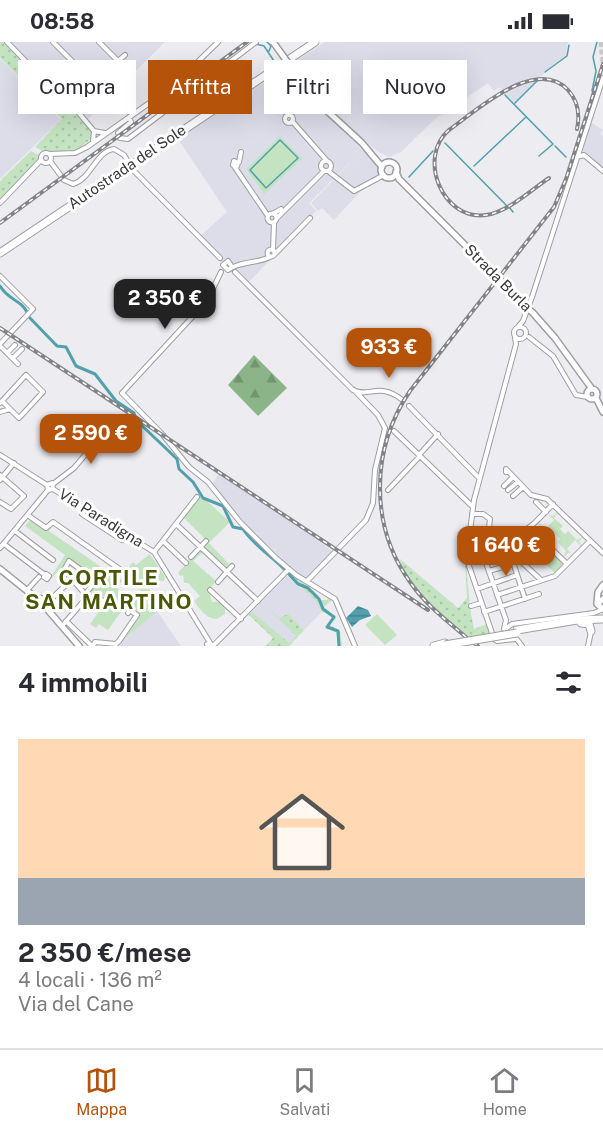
<!DOCTYPE html>
<html lang="it">
<meta charset="utf-8">
<style>
body{margin:0;font-family:"Public Sans",sans-serif;background:#f2f2f3;color:#2b2b33;height:100vh;display:flex;flex-direction:column;font-size:22px;white-space:nowrap}
*{box-sizing:border-box;margin:0}
p{font-size:20px;color:#7c7c81}
.icon{flex:none;width:33px;height:33px;fill:none;stroke:currentColor;stroke-width:2;stroke-linecap:round;stroke-linejoin:round}
.map{position:relative;height:604px;overflow:hidden}
.panel{display:flex;flex-direction:column;background:#fff;flex:1}
.panel>*{flex:none}
.banner{position:absolute;left:18px;top:18px;width:567px;height:54px;display:flex;gap:12px}
.price{position:absolute;translate:-50% -51px;padding:0 14px;border-radius:12px;background:#b45309;color:#fff;font-size:20px;line-height:39px;filter:drop-shadow(0 2px 3px #0008)}
.price::after{content:'';position:absolute;left:50%;top:36px;width:18px;height:14px;margin-left:-9px;background:inherit;clip-path:polygon(0 0,100% 0,50% 100%)}
.price.active{background:#222;color:#fff}
ul{padding:0;list-style:none}
li{display:grid;align-content:center;gap:12px;height:318px;padding:0 18px}
li span{display:grid;place-items:center;height:186px;border-radius:0px;color:#555}
li>.icon{margin-inline-start:auto}
span .icon{width:108px;height:108px;fill:#fffc;stroke-width:1}
li b{font-size:26px}
h2{display:flex;justify-content:space-between;align-items:center;height:72px;padding:0 18px;font-size:26px}
.chip{padding:0 21px;border-radius:0px;background:#fff;box-shadow:0 6px 24px #0002;font-size:21px;line-height:54px}
.chip.active{background:#b45309;color:#fff}
.status{display:flex;justify-content:space-between;align-items:center;height:42px;padding:0 30px;background:#fff;direction:ltr}
.status svg{height:16px;fill:currentColor}
.dock{display:flex;justify-content:space-around;align-items:center;height:84px;border-top:2px solid #e1e1e2;background:#fff;font-size:16px;color:#7c7c81}
.dock a{display:grid;justify-items:center;gap:3px}
.dock .active{color:#b45309}
.map>svg:first-child{display:block}
</style>
<div class="status"><b>08:58</b><svg viewBox="0 0 49 12"><path d="M0 12V9h3v3zM5 12V6h3v6zM10 12V3h3v9zM15 12V0h3v12zM26 1h20v11H26zM47 4h2v5h-2z"/></svg></div>
<div class="map">
<svg width="603" height="604" viewBox="0 0 603 604">
<defs>
<pattern id="grass-dots" width="8" height="8" patternUnits="userSpaceOnUse" patternTransform="scale(1.5)"><rect width="8" height="8" fill="#c4e4c1"/><path d="M2 2h.1M6 6h.1" fill="none" stroke="#a9c4a7" stroke-width="1.8" stroke-linecap="round"/></pattern>
<pattern id="forest-firs" width="22" height="20" patternUnits="userSpaceOnUse" patternTransform="scale(1.5)"><rect width="22" height="20" fill="#8bb588"/><path d="M5 1l3.5 6h-7zM16 11l3.5 6h-7z" fill="#729470"/></pattern>
<pattern id="water-rules" width="6" height="5" patternUnits="userSpaceOnUse" patternTransform="scale(1.5)"><rect width="6" height="5" fill="#51a0ac"/><path d="M0 2.5h6" fill="none" stroke="#44838d"/></pattern>
</defs>
<rect width="100%" height="100%" fill="#ececf1"/>
<path fill="#dcdde9" d="M8,0h157l-78,78z
M325,0h243l-3,15 -15,10 -35,36 -16,-16 -5,4 -6,-8 -53,36 -34,33 -12,5 -12,-6 -58,-52 -26,-36z
M0,17l61,61 -61,59z
M286,26l21,27 73,73 -4,12 -16,12 -26,28 -12,-12 -4,3 -7,-8 51,-52 -53,52 7,8 -66,70 -9,1 -43,-44 29,-26 -49,-73z
M590,80l13,8 -3,4 3,2v33l-20,-18z
M218,432l101,67 14,11 -25,27 -12,-6 -15,-12 1,-4 -3,3 -6,-7 6,-7 -7,6 -15,-16 1,-3h-4l-14,-13 -5,-9 -21,-23 -1,-5z
M288,533l9,11 8,3 12,12 5,11 -34,34 -39,-31z
M157,569l24,35h-66z"/>
<path fill="url(#grass-dots)" d="M0,0h4l88,89 1,5c-13,17 -40,23 -58,11l27,-28 -62,-61z
M31,109l8,4 -2,9 -37,37v-20z
M400,517l58,49 9,-10 -2,-35h1l4,44 -3,2 3,-1 4,21 13,-5 3,9 -21,4c-21,-18 -65,-51 -69,-78z
M288,529c10,10 28,19 33,29h6l2,-5 4,4 -9,8 12,12 -6,6 10,6 2,15 -3,-1 -3,-13 -8,-3h4l-4,-3 6,-10 -12,-4c-8,-17 -23,-26 -36,-39l12,12 7,1 -7,-3z
M262,560l17,16 9,-4 16,16 -15,16h-23l7,-8 -24,-23 3,-3 37,31 7,-7z"/>
<path fill="url(#forest-firs)" d="M254,313l33,33 -29,28 -30,-31z"/>
<path fill="#c4e4c1" d="M280,94l22,23 -38,35 -18,-25z
M201,454l29,26 -21,21 20,21 -2,3 -23,-20 4,-5 -25,-25z
M558,469l-4,7 9,8 -3,3 5,5 3,-3 9,9 7,-4 -5,5 3,6 -7,-7 -8,9 4,4h-3l-5,5 3,-7 -8,-9 2,-3 -5,-5 -3,3 -9,-8 -6,3 5,-5 -5,-5 9,6 8,-8 -5,-5 4,1z
M31,477l15,10 8,-5 -5,7 71,49 5,-6 6,4h-5l-8,7v11l8,6h5l9,-7v-6h10l-3,14 7,6 11,-16 7,6 -48,40 16,-23 -16,-8 -16,22 -9,-6 -3,4 -6,-4 15,-21 -7,-7 -11,-3 10,-9v-6l-27,-19 -23,24 18,-28 -40,-29z
M531,489l33,32 -8,11 -40,-37z
M200,506l4,3 -11,10 23,20 -7,9 3,12h9l4,3v9l-8,5c-10,0 -16,-8 -23,-18l6,-5 -12,-13h-4l-1,-8 -3,1 -2,-3z
M150,512l15,23 -1,4 -25,1 -14,-10 8,-10 3,3z
M377,572l20,21 -12,10 -20,-20z"/>
<path fill="url(#water-rules)" d="M358,564l10,4 3,6 -11,4 -8,7 -6,-9z"/>
<g fill="none" stroke-linecap="round" stroke-linejoin="round">
<path stroke="#51a0ac" stroke-width="1.5" d="M267,0l4,4 -2,5
M256,2l8,2 10,15
M280,28l10,14 22,18
M545,30l22,-16 2,-11
M592,49l4,-20 -3,-14 4,-15
M505,53l48,49
M515,61l24,-24
M280,98l18,18 -32,30 -16,-18z
M445,101l62,63
M555,104l11,11
M539,114l14,-12
M474,124l52,-49
M409,135l24,-26
M509,165l4,5"/>
<path stroke="#51a0ac" stroke-width="3" d="M0,244c8,14 22,14 28,28
M29,275l28,29 9,1 10,19 19,8 21,27 18,12 1,4
M135,377l42,40 2,10 14,13 10,16 20,8 10,21 10,2c11,17 29,27 43,42
M287,530l11,12 10,4 11,11 4,10 11,8 -7,10 11,4 1,15"/>
<path stroke="#c8c8cc" stroke-width="5" stroke-dasharray="5 2.5" stroke-linecap="butt" d="M601,0l2,20"/>
<g stroke="#9d9ea2" stroke-width="6">
<path id="minor" d="M7,0l67,69 5,-1 -2,-4 -3,2
M53,0l45,45
M99,0l19,19 7,-6
M78,70l16,19
M285 77a4 4 0 1 1 8 0a4 4 0 1 1-8 0Z
M292,79l35,40
M118,91l13,-11 -2,-5
M120,96l8,1 128,-97
M93,99l1,-10 11,2
M41 116a5 5 0 1 1 10 0a5 5 0 1 1-10 0Z
M49,112l26,-1 12,-6 85,-60 46,-45
M577,115l7,-2 19,16
M321 124a5 5 0 1 1 10 0a5 5 0 1 1-10 0Z
M50,119l14,19 9,4c18,-5 23,-33 41,-35l10,6
M234,119l4,2 -1,3 -4,-1z
M239,120l2,-10
M234,124l34,50
M133,128l87,88
M328,129l26,20 30,-16
M0,161l41,-43
M274,171l7,-4
M267.5 176a4.5 4.5 0 1 1 9 0a4.5 4.5 0 1 1-9 0Z
M277,176l47,-47
M267.5 211a3.5 3.5 0 1 1 7 0a3.5 3.5 0 1 1-7 0Z
M273,208l1,-28
M274,213l36,-37
M232,225l-4,-6 -5,4 5,5c12,-9 27,-6 42,-13
M221,230l-14,29 -85,92 41,42 26,32 19,15 32,40 36,36 20,17 39,24 20,47
M235,230l118,118c15,8 26,-8 48,9
M0,234l33,33 -33,35
M514 291a6 6 0 1 1 12 0a6 6 0 1 1-12 0Z
M518,285l5,-6 9,-24 71,-219
M529,295l24,19 23,39 12,2
M0,304l18,18
M7,311l8,-8
M13,316l9,-9
M0,361l2,-2 24,-26 17,17 -24,26 -17,-17
M409,364l70,72
M0,370l10,-3
M394,389l79,76
M0,413l47,30 1,5 5,-1
M419,413l19,-21
M508,430h-2v-3l25,26 16,4 56,54
M0,433l24,21 -13,13 -11,-7
M0,438l14,-17
M53,442l21,-16 16,-19 -11,-8
M47,443l5,-2 1,6 101,63 58,94
M504,444l9,-9
M388,448l32,-34
M508,448l10,-8
M513,454l10,-9
M536,460l10,10
M82,472l40,26 4,-6
M472,472h11l7,5 -5,41 21,60 -2,9
M29,474l17,12 7,-6 72,51
M176,482l82,77
M530,486l37,36
M15,489l38,29
M488,493c36,3 41,-6 65,-31
M512,494l-1,20 14,43
M163,499l23,22
M4,502l41,31
M468,505l43,5 30,28
M0,506l48,-58
M154,510l43,-55
M191,515l15,-16
M69,519l27,20 -11,13 -21,-24z
M489,529l24,-7
M46,532l3,2 -2,3 -3,-2z
M307,539l59,-61 7,-17 2,-33 10,-42 -7,-13 -24,-25
M218,540l14,-16
M477,547l40,-14
M27,548l12,-13
M210,548l31,29
M497,553l58,-19 35,-35
M48,560l23,-22
M471,564l10,-3
M484,570l55,-18
M66,579l26,25
M62,584l25,-29h11l7,6
M507,586l5,-4 82,-11 9,-4
M492,591l-23,-67 -1,-19 6,-47 42,-156 -1,-7
M515,595l7,9
M494,597l3,2 18,-2
M207,602l1,2
M93,604l2,-4 21,2 3,-3 18,-26 -7,-5 -2,3
M213,604l76,-77
M588,604l3,-14"/>
</g>
<g stroke="#9d9ea2" stroke-width="8">
<path id="major" d="M294,29l18,26 50,46 20,24
M381 128a8 8 0 1 1 16 0a8 8 0 1 1-16 0Z
M396,130l3,7 99,99
M501,239l19,20
M533,271l22,25 37,51
M587 352a5 5 0 1 1 10 0a5 5 0 1 1-10 0Z
M596,356l7,14
M0,527l41,33 38,44
M37,556l10,2 1,9
M603,557l-6,5 6,5
M597,561l1,-11 5,-7"/>
</g>
<g stroke="#9d9ea2" stroke-width="9">
<path id="highway" d="M0,211l315,-211
M581,581l8,1 2,7
M517,588l60,-10 26,-1
M434,604l11,-3"/>
</g>
<use href="#minor" stroke="#fff" stroke-width="4"/>
<use href="#major" stroke="#fff" stroke-width="5"/>
<use href="#highway" stroke="#fff" stroke-width="7"/>
<g stroke="#838487" stroke-width="4">
<path id="rail" d="M549,136c-18,12 -41,34 -63,37 -44,6 -69,-58 -37,-85 28,-20 87,-74 119,-40 10,11 12,25 9,39
M0,181l247,-181
M0,286l428,282
M466,595c-20,-17 -41,-33 -56,-55 -41,-57 -39,-134 0,-191l144,-184 12,-28 37,-115
M473,600l5,4"/>
</g>
<use href="#rail" stroke="#fff" stroke-width="1.5" stroke-dasharray="4.5" stroke-linecap="butt"/>
<g stroke="#9d9ea2" stroke-width="6" stroke-linecap="butt">
<path id="minor-bridge" d="M124,113l9,15"/>
</g>
<g stroke="#9d9ea2" stroke-width="8" stroke-linecap="butt">
<path id="major-bridge" d="M273,0l21,29
M498,236l3,3
M520,259l13,12"/>
</g>
<g stroke="#9d9ea2" stroke-width="9" stroke-linecap="butt">
<path id="highway-bridge" d="M445,603l72,-12"/>
</g>
<use href="#minor-bridge" stroke="#fff" stroke-width="4"/>
<use href="#major-bridge" stroke="#fff" stroke-width="5"/>
<use href="#highway-bridge" stroke="#fff" stroke-width="7"/>
</g>
<g text-anchor="middle" stroke-width="6" stroke-linejoin="round" paint-order="stroke">
<g font-size="15" fill="#373839" stroke="#fff">
<text transform="translate(127 125) rotate(-34)" y="5">Autostrada del Sole</text>
<text transform="translate(498 236) rotate(45)" y="5">Strada Burla</text>
<text transform="translate(101 476) rotate(32)" y="5">Via Paradigna</text>
</g>
<g font-size="21" font-weight="bold" letter-spacing="1.5" fill="#4a5806" stroke="#fff">
<text x="109" y="543">CORTILE<tspan x="109" dy="24">SAN MARTINO</tspan></text>
</g>
</g>
</svg>
<b class="price active" style="left:165px;top:288px">2 350 €</b>
<b class="price" style="left:389px;top:337px">933 €</b>
<b class="price" style="left:91px;top:423px">2 590 €</b>
<b class="price" style="left:506px;top:535px">1 640 €</b>
<div class="banner">
<a class="chip">Compra</a>
<a class="chip active">Affitta</a>
<a class="chip">Filtri</a>
<a class="chip">Nuovo</a>
</div>
</div>
<section class="panel">
<h2>4 immobili<svg class="icon" aria-label="filters" viewBox="0 0 24 24"><path d="M4 7h16M4 17h16"/><circle cx="9" cy="7" r="2"/><circle cx="15" cy="17" r="2"/></svg></h2>
<ul>
<li><span style="background:linear-gradient(#ffd9b3 75%,#9aa5b1 0)"><svg class="icon" aria-label="home" viewBox="0 0 24 24"><path d="M3 11l9-7 9 7M6 9v11h12V9"/></svg></span><div><b>2 350 €/mese</b><p>4 locali · 136 m²</p><p>Via del Cane</p></div></li>
</ul>
</section>
<nav class="dock">
<a class="active"><svg class="icon" aria-label="map" viewBox="0 0 24 24"><path d="M3 6l6-2 6 2 6-2v14l-6 2-6-2-6 2zM9 4v14M15 6v14"/></svg>Mappa</a>
<a><svg class="icon" aria-label="saved" viewBox="0 0 24 24"><path d="M7 4h10v16l-5-4-5 4z"/></svg>Salvati</a>
<a><svg class="icon" aria-label="home" viewBox="0 0 24 24"><path d="M3 11l9-7 9 7M6 9v11h12V9"/></svg>Home</a>
</nav>
